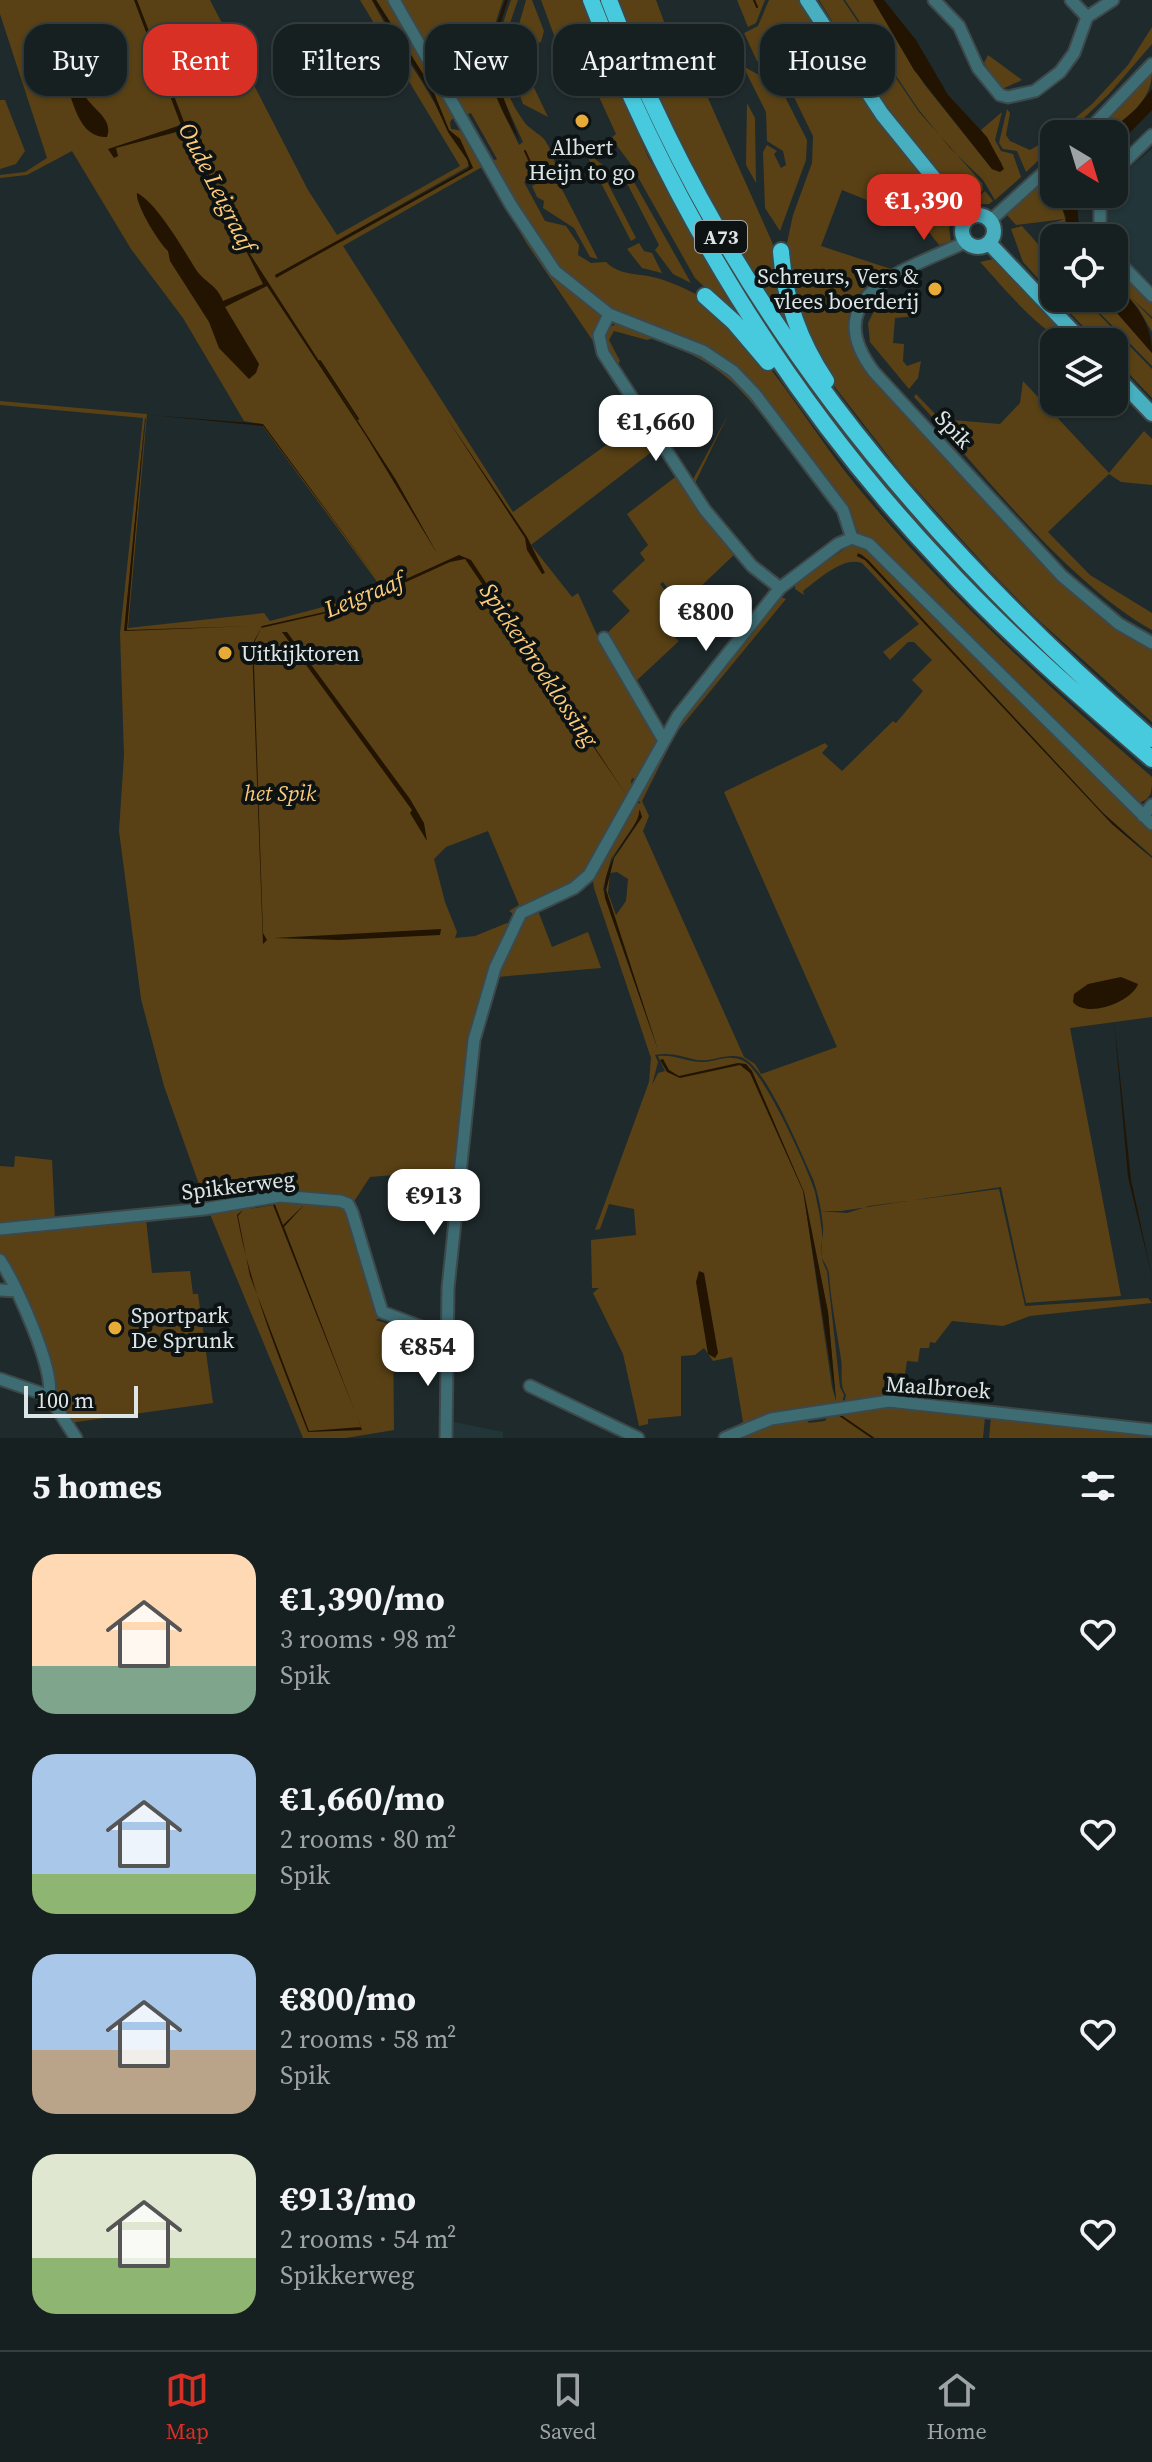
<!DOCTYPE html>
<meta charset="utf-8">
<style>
body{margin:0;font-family:"Source Serif 4",serif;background:#20282a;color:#f1f3f6;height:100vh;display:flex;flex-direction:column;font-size:30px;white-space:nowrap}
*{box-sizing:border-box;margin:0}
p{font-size:26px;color:#9ea3a5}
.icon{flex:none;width:44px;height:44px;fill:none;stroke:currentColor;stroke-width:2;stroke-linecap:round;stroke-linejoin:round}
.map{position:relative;height:1438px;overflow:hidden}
.panel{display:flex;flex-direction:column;background:#172021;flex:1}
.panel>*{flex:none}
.banner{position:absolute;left:24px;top:24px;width:1104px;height:72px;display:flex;gap:16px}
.needle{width:52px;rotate:142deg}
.fabs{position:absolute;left:1040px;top:120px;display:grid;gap:16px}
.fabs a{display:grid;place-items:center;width:88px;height:88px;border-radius:16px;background:#172021;box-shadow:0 2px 6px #0004,0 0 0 2px #363e3f;font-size:40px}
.scale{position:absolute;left:24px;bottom:20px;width:114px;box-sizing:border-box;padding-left:8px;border:4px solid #dde5e6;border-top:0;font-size:22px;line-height:28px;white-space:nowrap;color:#dde5e6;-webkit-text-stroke:6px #0d1213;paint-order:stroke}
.price{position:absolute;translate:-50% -68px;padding:0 18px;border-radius:16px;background:#fff;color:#222;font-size:26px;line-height:52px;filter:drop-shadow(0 2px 4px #0008)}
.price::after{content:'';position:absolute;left:50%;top:48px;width:24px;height:18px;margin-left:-12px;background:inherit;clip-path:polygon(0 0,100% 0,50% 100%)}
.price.active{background:#d93025;color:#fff}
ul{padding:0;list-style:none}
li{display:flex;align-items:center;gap:24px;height:200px;padding:0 32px}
li span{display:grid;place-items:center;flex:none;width:224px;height:160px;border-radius:24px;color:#555}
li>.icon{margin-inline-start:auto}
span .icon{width:96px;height:96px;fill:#fffc;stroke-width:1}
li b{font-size:34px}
h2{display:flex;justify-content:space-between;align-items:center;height:96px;padding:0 32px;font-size:34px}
.chip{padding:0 28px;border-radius:24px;background:#172021;box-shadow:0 2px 6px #0004,0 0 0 2px #363e3f;font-size:28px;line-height:72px}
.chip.active{background:#d93025;color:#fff}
.dock{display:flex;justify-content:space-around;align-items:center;height:112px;border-top:2px solid #363e3f;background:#172021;font-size:22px;color:#9ea3a5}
.dock a{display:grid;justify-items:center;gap:4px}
.dock .active{color:#d93025}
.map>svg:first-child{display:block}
</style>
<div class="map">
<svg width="1152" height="1438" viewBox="0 0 1152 1438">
<rect width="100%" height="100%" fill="#1f2a2c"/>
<path fill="#223538" d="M1152,149v140v-5l-38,-35v-11l-8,-1 -1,-40 9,-3v-13z
M450,1421l53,11v6h-53z"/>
<path fill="#594115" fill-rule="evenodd" d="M0,0h210l98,190 29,45 123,-69 -100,-166h12c22,45 56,83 75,129 6,13 19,22 22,37l-127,72 -1,4 132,-74 -13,-29 -11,-9 -17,-42 -56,-88h14l64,117 -4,5 1,7 13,2 56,97 80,85 14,59 -87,-128 -45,-77 -139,79 170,266 128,-92 17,27 -127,98 41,52 6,-4 20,44 62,103 -22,41 -5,-3 -2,2 1,7c-14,27 -34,80 -59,96 -19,13 -43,17 -58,32l-6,-4 10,-6 -31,-74 -42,16 -12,12 11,43 12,30 -2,6 20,-2 32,-13 4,3 -44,137 -12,107 -85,7 -17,26 33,114 -11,3 18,5 1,105 -48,8h-43l-96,-231 -43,-121 -23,-87 -22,-168 5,-76 -4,-122 23,-215 -143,-13v-4l147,13 -19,214 136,-15 6,8 68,-18 40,-20 -117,-159 -17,-3 -61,-103 -52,-69 -59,-98 -45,24 -27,3v-3l25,-3 22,-14 -47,-144zM145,418l1,1 -20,209 -1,-4z
M397,0h106c-25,71 -15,80 16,145l4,-3c-29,-64 -37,-73 -12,-142h7c-17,48 -26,78 7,123 5,6 13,10 19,16 6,7 9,20 13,28l-33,15 21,39 21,5 13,19 -1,10 13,8 15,-1c14,14 33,11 51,16 19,6 39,14 54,27 58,49 96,120 144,179 89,108 191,201 297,293 0,16 0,22 -16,27l-264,-265 -13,-5 -13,-32 -99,-123 -25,-23 -114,-48 -53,-42 -65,-104 7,-3 -26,-46 -8,3z
M526,0h6l12,31 -3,11 -6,2 -7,31 20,42 -25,-13 -15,-41z
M541,0h40l67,157 99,171 -52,-50 -65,-115 -19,-25 5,-4 -37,-81 -21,-7z
M618,0h38l10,27 26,20 3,25 -8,-1 10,22 10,3 65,146 35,113c-77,-111 -139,-230 -189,-355z
M737,0h28l-9,23 -8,4z
M769,0h32l89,135 64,81 -5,12 2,13 -12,4 -18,-23 -79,-32 -21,56 70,23c-45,27 -53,49 -30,96l205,223 47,40 39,21v73l-117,-105 -44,-45 -88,-97 -72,-93 -31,-58 -15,-72 8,-37 19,-52 1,-27 -22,-45 -18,-21 -16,-9 -13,-28 14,-7z
M819,0h24l76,112 63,71 1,7 -8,10 10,-9 8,10 -4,3c-6,0 -13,1 -18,-2 -43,-23 -124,-157 -152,-202z
M845,0h28l51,84 68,85 7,2 3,-7 -21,-34 21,-18 -7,28 6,11 12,3 8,23 -26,23 -12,-20 -33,-32 -31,-38z
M1152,27v17l-43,50 -42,40h-11l36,-30 36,-39z
M988,55l34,25 -22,10 -15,-16 4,-4 -5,-7z
M743,66l37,21 27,53 -1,20 -26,71 -15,-23 -2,-56 4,-7 10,6 -3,3 7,14 5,-3 -3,-14 -16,-10 -1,-29z
M1152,71c0,31 -23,43 -45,63h-16z
M0,100h5l20,51 -9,13 -16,5z
M747,103l8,15 1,65 -10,-18z
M1007,109l3,4 -4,22 4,6 20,9 24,-14v10l-28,26 -9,-21 -14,-2 -4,-6z
M590,155l14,11 -2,6 34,66 -5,3 -43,-83z
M617,164l13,11 61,108 -18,-9 -18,-24 4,-5z
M1054,168c0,27 13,40 12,66l-4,-2 -2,6h-6v22l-12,-25 3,-10 20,-6 -49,6 -9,-10z
M554,174l44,85 -8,-2 -16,-29 -31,-20 1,-7 -7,-4 -5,-11z
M1022,226l32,36v34l-31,-34 -12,-33z
M639,243l5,8 8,2 10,20 -20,-5 -15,-19z
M993,259l81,83c-27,0 -74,-59 -94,-80z
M1114,263l38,39v15l-23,-21 23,23v13l-14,-24 -24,-27z
M921,292l-6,24 -20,2 -2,25 11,1 -1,17 4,5 14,-5 -3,17 -9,11 -39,-47 -2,-19 6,-12 19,-16 5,9z
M1056,298h27l69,71v29l-38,-40v-16h-16z
M1085,298h19l48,55v13z
M619,322c33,11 73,24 102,44 28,20 48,53 69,79v6c-48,-61 -60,-84 -136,-113l-7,2 -33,-9 -5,9 11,21 -3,5 74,117 37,-68 -34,70 -5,-1 -86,-137 1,-16z
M1023,381l86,92 35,-42 8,8v46l-31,-3 -12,-8 -61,58 42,43 62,38v17c-86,-48 -171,-160 -238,-233l2,-3 24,25 60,5 20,-21z
M678,475l57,79 -55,52 -17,-24 -3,2 18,24 -16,18 17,15 -46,43 -30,-47 27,-26 -18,-20 33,-31 -5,-7 8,-8 -21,-31z
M852,544l15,3 285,281v28l-49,-43 -235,-253 -7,-6 -4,2 8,4 247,264 40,34v159l-82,11 51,268 -95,7 -25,-116 -160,24h-21l27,2 22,-7 130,-17 26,117 123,-8 4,5 -122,13 -27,10 -51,-5 -17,22 -5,-1 -1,6h-9l-2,14 -11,-1 -2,13 -12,-1 3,23 42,7 -94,1 2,-9c-7,-10 -3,-23 -5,-36 -4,-28 -10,-56 -12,-85 -1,-8 -8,-14 -8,-22 -1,-9 3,-16 2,-25 -1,-15 -5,-34 -10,-48 -12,-25 -47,-114 -72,-122 -15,-4 -29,5 -44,3 -15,-3 -26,-8 -42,-5l3,7 -6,23 6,-12 7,-2 -7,-15c15,-2 27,5 43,6 15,0 28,-9 43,-1 19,9 64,107 71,131 2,11 5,22 6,33 4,20 -5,25 6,46l13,116 4,8 -2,9 -115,29v-5l2,2 14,-8 -11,-65 -19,4 -9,-13 -9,7 -14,1v60l-33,3v5l-9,2 -16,-72 -30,-61 6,-5h-7l-1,-48 45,-5 -2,-26 -25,-5 -9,25 -5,1 54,-148 2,-24 -57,-170 -2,-13 40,-71 9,-1 -6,-6 44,-77 97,-118 5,-5 5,2 -110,134 -34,68 7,15 -6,15 101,226 11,7 6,10 76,-27 -113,-255 101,-49 3,3 -6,7 20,18 51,-50 3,2 27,-32 -11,-11 20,-20 -18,-18h-6l-18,18 -7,-8 36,-28 -57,-61c-19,-7 -44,17 -59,28l1,4 -9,-6v-6zM640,810l2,7 -28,41 -8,32 52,160 -55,-161 8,-30 28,-41zM617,872l11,7 -2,22 -10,14 -8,-22 2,-20zM805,1203l23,109 8,89 -4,-14z
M537,908l15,39 36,-15 13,36 -104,9 27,-61z
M15,1156l37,4 3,60 -55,7v-61l14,1z
M146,1219l6,54 38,-2 3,23h5l15,109 -144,20 3,-3 -19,-36 -4,-32 -49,-95v-27z
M895,1407l90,10 -2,21h-249l42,-16 29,-5 4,6 16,-2 3,-5z
M991,1417l161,16v5h-163z"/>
<path fill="#221400" d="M134,0h3l49,127 55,113 155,240 42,75 -72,-119 -99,-150 -42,21 34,57 -3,9 -7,6 -30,-31 -10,-26 -39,-61 -2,-10c-9,-8 -33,-47 -31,-58 20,10 46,56 58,75 9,15 21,15 28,33l40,-17 -79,-154 -68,18 2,8 -4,2 -6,-9 73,-24z
M372,0h4l56,88 17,42 11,9 13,29 -197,110 -1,-3 194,-107 -1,-7 -20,-29 -17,-38z
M505,0h3l-15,46 -1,22 28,74c-35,-57 -37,-80 -15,-142z
M873,0h11l32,40 32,55 39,42 17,32 -4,3 -8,-3 -78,-99z
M1152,89v21l-38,39v-15h-7l29,-25z
M73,90l3,6 8,-2c7,15 30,24 23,43 -25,1 -32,-28 -38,-45z
M1055,194h28c-9,9 -5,30 0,44h-23l2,-5 4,1v-17z
M1114,281c21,22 38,42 38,72l-48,-55h10z
M151,415l112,9 117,159 -117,-157z
M446,417l81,120 18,36 -3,1 -15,-24 -2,-12z
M145,418l-18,212 125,-4 -128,5z
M858,553l10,7 235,253 49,45 -40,-34 -247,-264 -8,-4z
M459,555l12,5 154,233 -160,-234 -15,3 -101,46 -88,20 -6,13 -1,25 9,267 4,7 -4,4 -11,-299 10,-19 80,-18z
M282,632h5l123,167 14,24 3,18 -17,-28 2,-3z
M639,809l3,8 -28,41 -8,32 52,160 -53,-152c-6,-39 37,-70 34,-89z
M441,929l-1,6 -101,5 -65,-2z
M1121,977l17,7c-6,18 -52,35 -65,18l1,-8 14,-10z
M1114,1020l17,160 21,97 -24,-100z
M663,1059l6,11 10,6 59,-13 8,1 6,7 52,121 24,120 8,89 -33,-210 -53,-118 -10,-8 -60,13 -13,-6 -7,-12z
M274,1202l9,23 21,-20 -20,22 78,203 -54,2c-28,-73 -57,-140 -71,-217l6,-5 -5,6 12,60 59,155 52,-4 -88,-222 -24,4z
M699,1271l5,2 14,80 -3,5 -7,-4 -12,-72z"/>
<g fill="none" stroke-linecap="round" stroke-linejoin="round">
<path stroke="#221400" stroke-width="2" d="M754,0l3,7
M525,151l10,22
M320,361l38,58
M838,1414l35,24"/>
<g stroke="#3d484a" stroke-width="15">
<path id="minor" d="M394,0l117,205 44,66 54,43 94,37 30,20 22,23 88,116 9,28
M934,0l25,26 19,42 22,27 8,2 27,-6 25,-19 14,-19 13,-36 26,-17
M1071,0l16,17
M1085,134l67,-70
M1114,172l38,-37
M1100,194v44
M991,220l63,-57
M966,242c-58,27 -151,52 -92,130l188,204 57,48 33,19
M1114,257l38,39
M609,314l-10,21 4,18 102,157 47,56 28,22
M604,638l59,101
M1143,816l9,-11
M0,1229l204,-20 76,-13 60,5 8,3 4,8 30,100 63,24
M0,1260c16,25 55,109 49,136
M0,1290l17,1
M0,1379l49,17 27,42
M530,1386l108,52
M446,1438l2,-150 26,-248 21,-72 26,-55 53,-25 15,-13 89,-159 102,-128 58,-44 14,-6 17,6 283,280
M725,1438l46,-19 118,-18 263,29"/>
</g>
<g stroke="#3d484a" stroke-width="18">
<path id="major" d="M807,0l75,114 85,105
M962 231a16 16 0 1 1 32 0a16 16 0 1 1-32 0Z
M989,243l94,99
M1114,374l38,40"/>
</g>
<g stroke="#3d484a" stroke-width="20">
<path id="highway" d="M591,0c79,207 197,399 349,561 65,71 139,135 212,198
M609,0c112,297 305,533 543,739
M781,251c3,47 19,91 45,130
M705,296l29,26 34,40"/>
</g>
<use href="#minor" stroke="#3e6c73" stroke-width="11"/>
<use href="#major" stroke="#47afbf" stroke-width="14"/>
<use href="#highway" stroke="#47cadd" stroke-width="16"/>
</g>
<g fill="#e8ab37" stroke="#0d1213" stroke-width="3">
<circle cx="582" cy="121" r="8"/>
<circle cx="935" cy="289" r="8"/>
<circle cx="225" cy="653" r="8"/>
<circle cx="115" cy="1328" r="8"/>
</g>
<g text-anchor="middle" stroke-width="8" stroke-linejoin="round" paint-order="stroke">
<rect fill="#0d1213" stroke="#9fa6a7" stroke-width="2" x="695" y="221" width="52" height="32" rx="6"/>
<g font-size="20" font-weight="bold" fill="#dde5e6">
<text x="721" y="244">A73</text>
</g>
<g font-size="22" fill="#dde5e6" stroke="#0d1213" text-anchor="start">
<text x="582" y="155" text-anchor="middle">Albert<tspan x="582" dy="25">Heijn to go</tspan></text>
<text x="919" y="284" text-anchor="end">Schreurs, Vers &amp;<tspan x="919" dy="25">vlees boerderij</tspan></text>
<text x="241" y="661">Uitkijktoren</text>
<text x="131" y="1323">Sportpark<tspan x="131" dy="25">De Sprunk</tspan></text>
</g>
<g font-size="22" fill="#dde5e6" stroke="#0d1213">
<text transform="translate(954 429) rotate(47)" y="8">Spik</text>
<text transform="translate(238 1185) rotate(-7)" y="8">Spikkerweg</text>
<text transform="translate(938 1387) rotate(4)" y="8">Maalbroek</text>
</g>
<g font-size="22" font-style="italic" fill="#fcca78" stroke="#0d1213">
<text x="280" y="801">het Spik</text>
</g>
<g font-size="24" font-style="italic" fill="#fecc79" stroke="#0d1213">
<text transform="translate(217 187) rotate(63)" y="8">Oude Leigraaf</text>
<text transform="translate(364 595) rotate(-22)" y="8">Leigraaf</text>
<text transform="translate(539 665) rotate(56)" y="8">Spickerbroeklossing</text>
</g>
</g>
</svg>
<div class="fabs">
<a><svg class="needle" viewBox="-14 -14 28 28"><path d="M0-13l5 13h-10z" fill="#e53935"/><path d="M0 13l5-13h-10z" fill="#9ea3a5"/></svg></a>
<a><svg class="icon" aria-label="locate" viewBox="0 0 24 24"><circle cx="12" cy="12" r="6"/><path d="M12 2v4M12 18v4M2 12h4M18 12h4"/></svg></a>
<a><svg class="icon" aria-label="layers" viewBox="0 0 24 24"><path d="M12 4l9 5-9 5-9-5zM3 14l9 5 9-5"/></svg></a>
</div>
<div class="scale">100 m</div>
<b class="price active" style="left:924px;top:242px">€1,390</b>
<b class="price" style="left:656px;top:463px">€1,660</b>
<b class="price" style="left:706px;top:653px">€800</b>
<b class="price" style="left:434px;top:1237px">€913</b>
<b class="price" style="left:428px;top:1388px">€854</b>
<div class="banner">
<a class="chip">Buy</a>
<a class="chip active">Rent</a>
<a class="chip">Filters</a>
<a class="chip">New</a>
<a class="chip">Apartment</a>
<a class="chip">House</a>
</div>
</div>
<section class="panel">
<h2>5 homes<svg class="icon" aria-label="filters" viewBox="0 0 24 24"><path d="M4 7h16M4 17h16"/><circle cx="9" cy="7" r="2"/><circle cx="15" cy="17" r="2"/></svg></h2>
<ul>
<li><span style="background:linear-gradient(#ffd9b3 70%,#7fa58c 0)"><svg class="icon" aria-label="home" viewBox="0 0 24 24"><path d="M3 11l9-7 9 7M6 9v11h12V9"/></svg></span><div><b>€1,390/mo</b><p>3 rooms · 98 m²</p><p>Spik</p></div><svg class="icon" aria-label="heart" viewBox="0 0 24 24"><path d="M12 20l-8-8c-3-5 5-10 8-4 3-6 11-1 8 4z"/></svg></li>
<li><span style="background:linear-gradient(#a9c7e8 75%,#8fb573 0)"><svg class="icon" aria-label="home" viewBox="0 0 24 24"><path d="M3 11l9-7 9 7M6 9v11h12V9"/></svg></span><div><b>€1,660/mo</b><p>2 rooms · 80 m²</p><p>Spik</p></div><svg class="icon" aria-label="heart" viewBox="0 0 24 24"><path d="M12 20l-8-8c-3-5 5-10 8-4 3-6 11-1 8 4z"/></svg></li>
<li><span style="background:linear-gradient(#a9c7e8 60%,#b9a48a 0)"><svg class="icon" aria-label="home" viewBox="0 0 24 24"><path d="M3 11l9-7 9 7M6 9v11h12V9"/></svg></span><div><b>€800/mo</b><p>2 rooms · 58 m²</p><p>Spik</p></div><svg class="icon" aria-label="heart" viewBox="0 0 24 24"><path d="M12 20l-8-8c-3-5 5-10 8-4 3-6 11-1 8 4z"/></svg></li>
<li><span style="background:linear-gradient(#dfe7d0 65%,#8fb573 0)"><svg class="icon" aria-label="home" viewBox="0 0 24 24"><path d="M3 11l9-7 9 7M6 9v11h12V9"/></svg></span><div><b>€913/mo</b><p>2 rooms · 54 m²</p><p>Spikkerweg</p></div><svg class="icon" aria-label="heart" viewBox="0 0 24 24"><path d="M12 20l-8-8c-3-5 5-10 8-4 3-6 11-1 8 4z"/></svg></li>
</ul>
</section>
<nav class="dock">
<a class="active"><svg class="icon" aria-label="map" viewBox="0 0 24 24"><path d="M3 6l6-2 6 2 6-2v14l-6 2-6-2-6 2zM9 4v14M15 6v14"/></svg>Map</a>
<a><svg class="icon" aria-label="saved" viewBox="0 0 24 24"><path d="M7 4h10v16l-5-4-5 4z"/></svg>Saved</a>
<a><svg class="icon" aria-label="home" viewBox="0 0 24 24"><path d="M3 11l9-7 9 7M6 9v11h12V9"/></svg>Home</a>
</nav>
